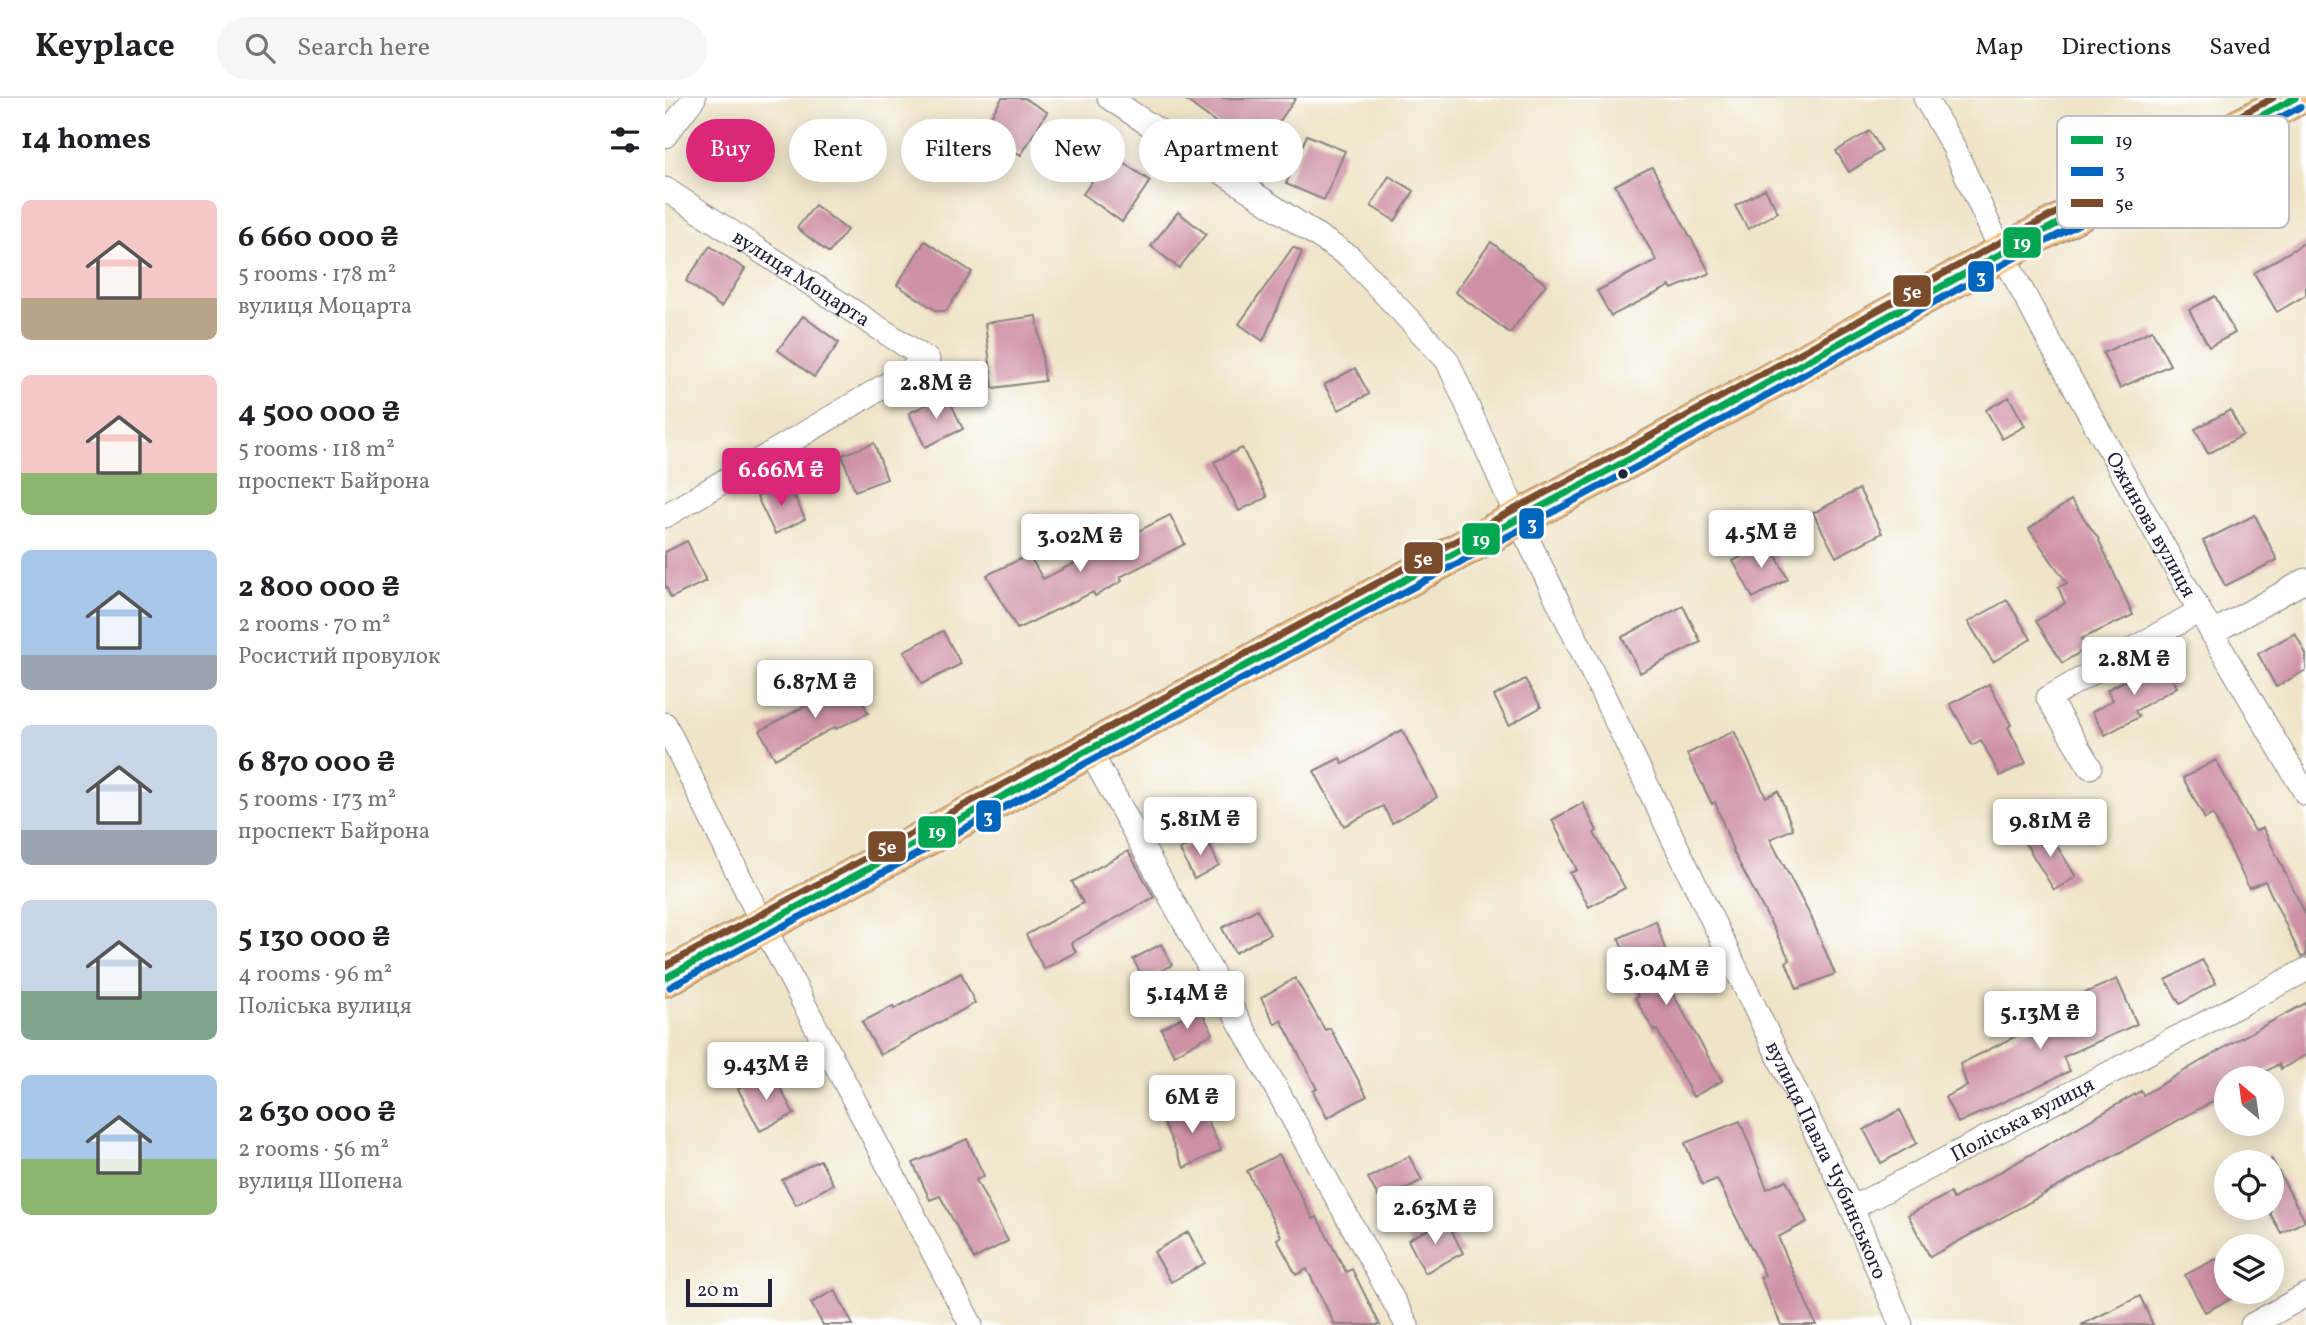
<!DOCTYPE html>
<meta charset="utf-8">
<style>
body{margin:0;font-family:Vollkorn,serif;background:#f6f6f6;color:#202124;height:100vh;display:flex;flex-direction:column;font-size:26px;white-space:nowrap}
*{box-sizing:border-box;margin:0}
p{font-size:23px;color:#757577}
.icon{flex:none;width:38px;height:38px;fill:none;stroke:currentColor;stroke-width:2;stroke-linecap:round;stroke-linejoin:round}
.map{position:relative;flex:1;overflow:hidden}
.sheet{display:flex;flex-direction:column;background:#fff;width:665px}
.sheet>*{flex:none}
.guide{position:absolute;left:21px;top:21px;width:665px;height:63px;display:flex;gap:14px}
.needle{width:46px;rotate:331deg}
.fabs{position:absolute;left:1549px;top:968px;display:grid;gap:14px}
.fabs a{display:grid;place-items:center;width:70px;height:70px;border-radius:50%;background:#fff;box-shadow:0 4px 18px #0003;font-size:35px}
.scale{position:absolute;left:21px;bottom:18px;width:86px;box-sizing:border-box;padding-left:7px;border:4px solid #22223b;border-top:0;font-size:19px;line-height:24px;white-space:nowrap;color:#22223b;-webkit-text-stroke:5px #fff;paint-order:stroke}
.price{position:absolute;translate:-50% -60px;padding:0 16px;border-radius:7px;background:#fff;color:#222;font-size:23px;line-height:46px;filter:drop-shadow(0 2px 4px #0008)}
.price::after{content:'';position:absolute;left:50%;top:42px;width:21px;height:16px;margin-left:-10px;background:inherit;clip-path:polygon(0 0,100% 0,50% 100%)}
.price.current{background:#db2777;color:#fff}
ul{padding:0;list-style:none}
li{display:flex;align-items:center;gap:21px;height:175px;padding:0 21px}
li span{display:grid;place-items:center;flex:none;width:196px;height:140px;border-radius:10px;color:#555}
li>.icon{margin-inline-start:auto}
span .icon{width:84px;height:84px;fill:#fffc;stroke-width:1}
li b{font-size:30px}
h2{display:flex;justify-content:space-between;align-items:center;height:84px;padding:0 21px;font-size:30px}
.chip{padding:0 24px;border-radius:32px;background:#fff;box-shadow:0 4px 18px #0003;font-size:24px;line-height:63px}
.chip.current{background:#db2777;color:#fff}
header{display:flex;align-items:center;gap:42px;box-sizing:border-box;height:98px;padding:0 35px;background:#fff;border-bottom:2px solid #e0e0e0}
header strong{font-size:33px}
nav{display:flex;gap:38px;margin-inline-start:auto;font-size:24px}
.search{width:490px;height:63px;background:#f6f6f6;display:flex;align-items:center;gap:18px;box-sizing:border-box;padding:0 24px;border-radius:38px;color:#757577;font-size:26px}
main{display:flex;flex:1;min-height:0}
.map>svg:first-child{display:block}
</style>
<header>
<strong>Keyplace</strong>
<div class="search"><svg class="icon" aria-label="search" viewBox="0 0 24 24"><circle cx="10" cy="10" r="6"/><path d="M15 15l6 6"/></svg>Search here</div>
<nav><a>Map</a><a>Directions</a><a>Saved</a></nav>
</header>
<main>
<section class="sheet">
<h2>14 homes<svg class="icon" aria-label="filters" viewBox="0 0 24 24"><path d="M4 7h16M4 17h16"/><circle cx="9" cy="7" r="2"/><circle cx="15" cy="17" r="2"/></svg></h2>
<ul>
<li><span style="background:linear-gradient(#f6c9c9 70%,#b9a48a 0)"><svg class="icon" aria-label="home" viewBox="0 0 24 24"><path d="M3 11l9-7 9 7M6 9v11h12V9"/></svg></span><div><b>6 660 000 ₴</b><p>5 rooms · 178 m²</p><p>вулиця Моцарта</p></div></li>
<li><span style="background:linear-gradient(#f6c9c9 70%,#8fb573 0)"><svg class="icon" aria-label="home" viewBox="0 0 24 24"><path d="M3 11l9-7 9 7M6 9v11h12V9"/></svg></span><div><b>4 500 000 ₴</b><p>5 rooms · 118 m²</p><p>проспект Байрона</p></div></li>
<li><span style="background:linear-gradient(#a9c7e8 75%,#9aa5b1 0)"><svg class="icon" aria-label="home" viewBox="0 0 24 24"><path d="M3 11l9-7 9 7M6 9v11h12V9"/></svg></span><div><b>2 800 000 ₴</b><p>2 rooms · 70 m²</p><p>Росистий провулок</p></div></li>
<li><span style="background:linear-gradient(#c9d6e8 75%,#9aa5b1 0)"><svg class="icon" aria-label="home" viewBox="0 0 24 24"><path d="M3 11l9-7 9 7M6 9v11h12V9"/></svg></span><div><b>6 870 000 ₴</b><p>5 rooms · 173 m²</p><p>проспект Байрона</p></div></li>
<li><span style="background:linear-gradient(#c9d6e8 65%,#7fa58c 0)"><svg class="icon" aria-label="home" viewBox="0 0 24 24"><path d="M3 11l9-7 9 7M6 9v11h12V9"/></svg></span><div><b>5 130 000 ₴</b><p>4 rooms · 96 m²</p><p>Поліська вулиця</p></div></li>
<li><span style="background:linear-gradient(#a9c7e8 60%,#8fb573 0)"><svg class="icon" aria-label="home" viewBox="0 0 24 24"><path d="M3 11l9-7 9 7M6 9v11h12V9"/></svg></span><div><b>2 630 000 ₴</b><p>2 rooms · 56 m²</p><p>вулиця Шопена</p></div></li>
</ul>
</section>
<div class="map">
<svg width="1641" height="1227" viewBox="0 0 1641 1227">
<rect width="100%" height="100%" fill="#fff"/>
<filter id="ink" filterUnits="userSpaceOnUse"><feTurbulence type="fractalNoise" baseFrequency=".0143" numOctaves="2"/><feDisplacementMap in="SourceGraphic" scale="14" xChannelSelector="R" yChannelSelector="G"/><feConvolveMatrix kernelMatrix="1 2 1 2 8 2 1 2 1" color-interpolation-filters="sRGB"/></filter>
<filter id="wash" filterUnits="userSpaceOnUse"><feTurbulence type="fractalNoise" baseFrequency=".00686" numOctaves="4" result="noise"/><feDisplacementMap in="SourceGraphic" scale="28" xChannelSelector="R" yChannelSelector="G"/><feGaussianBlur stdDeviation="1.57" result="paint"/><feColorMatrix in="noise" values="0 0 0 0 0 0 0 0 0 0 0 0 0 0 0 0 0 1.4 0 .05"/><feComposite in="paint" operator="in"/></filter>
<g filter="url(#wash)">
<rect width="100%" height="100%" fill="#efe4c7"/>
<g id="blocks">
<path fill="#cf91a5" d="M337,0h22l23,14 -26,43 -39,-24z
M518,0h113l-39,55z
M1205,33l12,20 -33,21 -13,-21z
M642,37l38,16 -21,49 -38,-16z
M446,56l39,27 -28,41 -39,-28z
M987,69l58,106 -38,16 -2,-3 -59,30 -14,-25 59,-31 -41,-75z
M724,78l25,15 -19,30 -24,-15z
M1100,91l13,23 -30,17 -13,-23z
M150,107l32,25 -18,23 -32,-25z
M513,114l28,22 -27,34 -28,-22z
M260,143l47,31 -26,39h-9l-40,-26z
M826,144l55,42 -36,49 -55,-41z
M1641,144v53l-29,17 -23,-39z
M45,148l35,23 -24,38 -35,-26z
M628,149l9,5 -39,89 -24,-17z
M1550,198l20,37 -26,14 -20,-37z
M138,218l36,27 -25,34 -36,-27z
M372,218l8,65 -52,7 -8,-65z
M1487,232l18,35 -50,23 -17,-35z
M690,270l14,26 -30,16 -15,-25z
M282,297l16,34 -38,18 -16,-34z
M1344,299l16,29 -23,13 -16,-29z
M1565,312l13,25 -35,19 -13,-25z
M209,345l13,36 -32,12 -13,-36z
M577,350l25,49 -28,14 -25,-49z
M123,384l17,37 -30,15 -18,-37z
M1194,391l23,44 -46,24 -23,-44z
M1406,402l27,38 35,77 -52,24 6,9 -25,15 -26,-42 29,-18 -7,-16 9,-4 -38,-54z
M505,417l15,29 -65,33 2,4 -27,15 -2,-4 -76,37 -30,-54 42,-20 14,24z
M1590,417l22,45 -52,26 -22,-45z
M22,443l19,40 -35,17 -6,-13v-33z
M1104,444l19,37 -35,19 -20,-37z
M1342,502l24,39 -38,23 -25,-40z
M1018,508l18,36 -61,31 -18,-36z
M278,533l18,33 -39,20 -18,-33z
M1630,535l11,21v16l-30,17 -18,-33z
M1497,562l15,27 -42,24 4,6 -34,18 -13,-23 21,-12 -6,-10z
M860,581l16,28 -32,18 -15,-29z
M187,582l16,33 -32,16 -1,-2 -60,32 -15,-28z
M1324,586l22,41 -3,2 18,36 -26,13 -19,-36 -9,5 -22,-41z
M737,632l35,67 -45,26 -9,-17 -39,20 -30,-55 26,-13 3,6z
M1069,633l32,66 12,-6 15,38 -23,10 42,80 23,55 -38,15 -11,-27 4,-2 -56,-107 -19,-51 -3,2 -25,-50z
M1551,662l39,71 8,-3 43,87v41l-5,1 -36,-76 -16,7 -36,-74 -8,5 -22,-41z
M918,705l14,28 -3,2 31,55 -36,19 -19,-34 7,-3 -25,-50z
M1381,730l30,49 -22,13 -30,-49z
M540,737l14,30 -25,14 -14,-29z
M463,753l26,46 -83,46 5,9 -32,17 -18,-34 57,-32 -11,-21z
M592,811l13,25 -35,19 -13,-25z
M991,823l16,50 -9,5 59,105 -29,16 -36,-67 -3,1 -19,-33 3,-1 -19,-59z
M496,846l11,21 -28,15 -11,-21z
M1537,862l14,23 -36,21 -14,-24z
M296,875l14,30 -95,52 -18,-33 31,-16 1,3z
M630,880l30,52 5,-2 37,68 -40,22 -14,-27 4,-2 -36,-69 -6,4 -14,-26z
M1452,881l20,45 -74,33 7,14 -112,52 -13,-26 22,-11 -7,-22 114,-57 -3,-8z
M1641,905v52l-25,14 -2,-5 -25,14h-28v16l-296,163 -22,-42 42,-22 3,6 188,-108 2,4 94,-55z
M534,910l14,25 -39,22 -13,-26z
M107,974l22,42 -34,17 -22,-42z
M535,1005l21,47 -37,18 -22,-48z
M1235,1012l17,33 -36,20 -17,-33z
M1075,1023l27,68 19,-9 21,42 -29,15 38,88h-35l-21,-48 5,-2 -48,-96 -15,6 -17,-42z
M302,1041l17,37 -8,4 32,61 -34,18 -34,-63 -10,4 -17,-37z
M614,1056l34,65 4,-2 29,55 6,-3 28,56h-45l-28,-56 -11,6 -19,-36 4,-3 -34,-65z
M744,1058l13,24 -41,22 -13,-24z
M1606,1060l34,63 -24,12 -10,-18z
M155,1062l13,24 -37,21 -14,-25z
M781,1122l17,33 -38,20 -17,-33z
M523,1134l17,31 -34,19 -17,-30z
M1551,1161l10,19v14h7l3,4 -31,16 -20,-37z
M170,1192l18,35h-30l-12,-22z
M1475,1198l13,29h-72z"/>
</g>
</g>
<g filter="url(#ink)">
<use href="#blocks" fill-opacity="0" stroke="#888381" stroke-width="2"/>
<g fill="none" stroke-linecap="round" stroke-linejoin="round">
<g stroke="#888381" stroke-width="25">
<g id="minor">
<path id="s1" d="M444,0l241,159 97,103 71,159 334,689 49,117"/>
<path id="s2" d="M1260,0l28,48 49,107 48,90 162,290 94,161"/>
<path d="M0,38l29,-38"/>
<path id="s3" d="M0,91l263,171 -263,156"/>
<path d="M1547,535l94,-53"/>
<path d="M0,626l98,201 208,400"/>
<path d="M424,652l318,575"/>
<path d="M1425,669l-42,-69 151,-87"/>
<path id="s4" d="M1187,1110l454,-238"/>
<path d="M1587,1227l54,-30"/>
</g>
</g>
<g stroke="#888381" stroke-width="39">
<path id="primary" d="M0,880l974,-524 363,-201 293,-155"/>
</g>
<use href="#minor" stroke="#fff" stroke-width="23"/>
<use href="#primary" stroke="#fdbc6f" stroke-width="37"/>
<g stroke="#fff" stroke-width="12">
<path id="bus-1" d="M0,880l974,-524 363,-201 293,-155"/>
</g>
<g stroke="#fff" stroke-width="12">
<path id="bus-2" d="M5,889l974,-524 363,-201 293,-155"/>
</g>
<g stroke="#fff" stroke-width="12">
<path id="bus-3" d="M0,868l969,-521 363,-201 276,-146"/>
</g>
<use href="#bus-1" stroke="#00a651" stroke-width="7"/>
<use href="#bus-2" stroke="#0065bd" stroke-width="7"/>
<use href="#bus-3" stroke="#7a4b2a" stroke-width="7"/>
</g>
</g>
<circle fill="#22223b" stroke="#fff" stroke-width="2.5" cx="958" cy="376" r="6"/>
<g text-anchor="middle" stroke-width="5" stroke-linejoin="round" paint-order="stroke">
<g font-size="21" fill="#22223b" stroke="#fff">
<text dy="7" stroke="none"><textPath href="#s3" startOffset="163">вулиця Моцарта</textPath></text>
<text dy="7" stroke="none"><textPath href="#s2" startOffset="483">Ожинова вулиця</textPath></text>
<text dy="7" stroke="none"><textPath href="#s4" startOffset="192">Поліська вулиця</textPath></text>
<text dy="7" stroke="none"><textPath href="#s1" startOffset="1316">вулиця Павла Чубинського</textPath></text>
</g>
</g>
<rect x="1392" y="18" width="232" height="112" rx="10" fill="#fff" stroke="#bdbdc4" stroke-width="2"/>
<rect x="1406" y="38" width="32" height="8" fill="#00a651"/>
<rect x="1406" y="69" width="32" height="9" fill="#0065bd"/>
<rect x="1406" y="101" width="32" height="8" fill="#7a4b2a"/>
<g font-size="19" fill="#22223b">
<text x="1450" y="49">19</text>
<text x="1450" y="80">3</text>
<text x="1450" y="112">5е</text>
</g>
<g stroke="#fff" stroke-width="2.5">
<rect x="1337" y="128" width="40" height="33" rx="7" fill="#00a651"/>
<rect x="1302" y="162" width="28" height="33" rx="7" fill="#0065bd"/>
<rect x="1227" y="176" width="40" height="34" rx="7" fill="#7a4b2a"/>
<rect x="853" y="409" width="27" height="33" rx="7" fill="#0065bd"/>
<rect x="796" y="424" width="40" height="34" rx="7" fill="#00a651"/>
<rect x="738" y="443" width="41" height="34" rx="7" fill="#7a4b2a"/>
<rect x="310" y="701" width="27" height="34" rx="7" fill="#0065bd"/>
<rect x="252" y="717" width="40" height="34" rx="7" fill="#00a651"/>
<rect x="202" y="732" width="40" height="33" rx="7" fill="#7a4b2a"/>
</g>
<g font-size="19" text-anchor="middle" font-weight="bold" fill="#fff">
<text x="1357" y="151">19</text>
<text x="1316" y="185">3</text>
<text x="1247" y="200">5е</text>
<text x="867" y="432">3</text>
<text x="816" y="448">19</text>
<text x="758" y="467">5е</text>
<text x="323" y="725">3</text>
<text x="272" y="740">19</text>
<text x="222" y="755">5е</text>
</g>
</svg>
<div class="fabs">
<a><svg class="needle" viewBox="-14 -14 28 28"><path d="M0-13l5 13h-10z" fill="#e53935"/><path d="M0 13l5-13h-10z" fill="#757577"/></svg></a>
<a><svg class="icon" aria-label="locate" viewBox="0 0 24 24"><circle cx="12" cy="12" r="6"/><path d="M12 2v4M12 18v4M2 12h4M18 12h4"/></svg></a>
<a><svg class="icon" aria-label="layers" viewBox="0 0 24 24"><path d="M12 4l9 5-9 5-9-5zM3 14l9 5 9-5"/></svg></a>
</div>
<div class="scale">20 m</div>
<b class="price" style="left:271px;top:323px">2.8M ₴</b>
<b class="price current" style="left:116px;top:410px">6.66M ₴</b>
<b class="price" style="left:1096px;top:472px">4.5M ₴</b>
<b class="price" style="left:415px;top:476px">3.02M ₴</b>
<b class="price" style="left:1469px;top:599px">2.8M ₴</b>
<b class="price" style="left:150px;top:622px">6.87M ₴</b>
<b class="price" style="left:535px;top:759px">5.81M ₴</b>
<b class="price" style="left:1385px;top:761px">9.81M ₴</b>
<b class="price" style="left:1001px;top:909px">5.04M ₴</b>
<b class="price" style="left:522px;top:933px">5.14M ₴</b>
<b class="price" style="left:1375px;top:953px">5.13M ₴</b>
<b class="price" style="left:101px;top:1004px">9.43M ₴</b>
<b class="price" style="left:527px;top:1037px">6M ₴</b>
<b class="price" style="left:770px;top:1148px">2.63M ₴</b>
<div class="guide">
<a class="chip current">Buy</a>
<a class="chip">Rent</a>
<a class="chip">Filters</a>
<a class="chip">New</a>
<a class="chip">Apartment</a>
</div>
</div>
</main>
